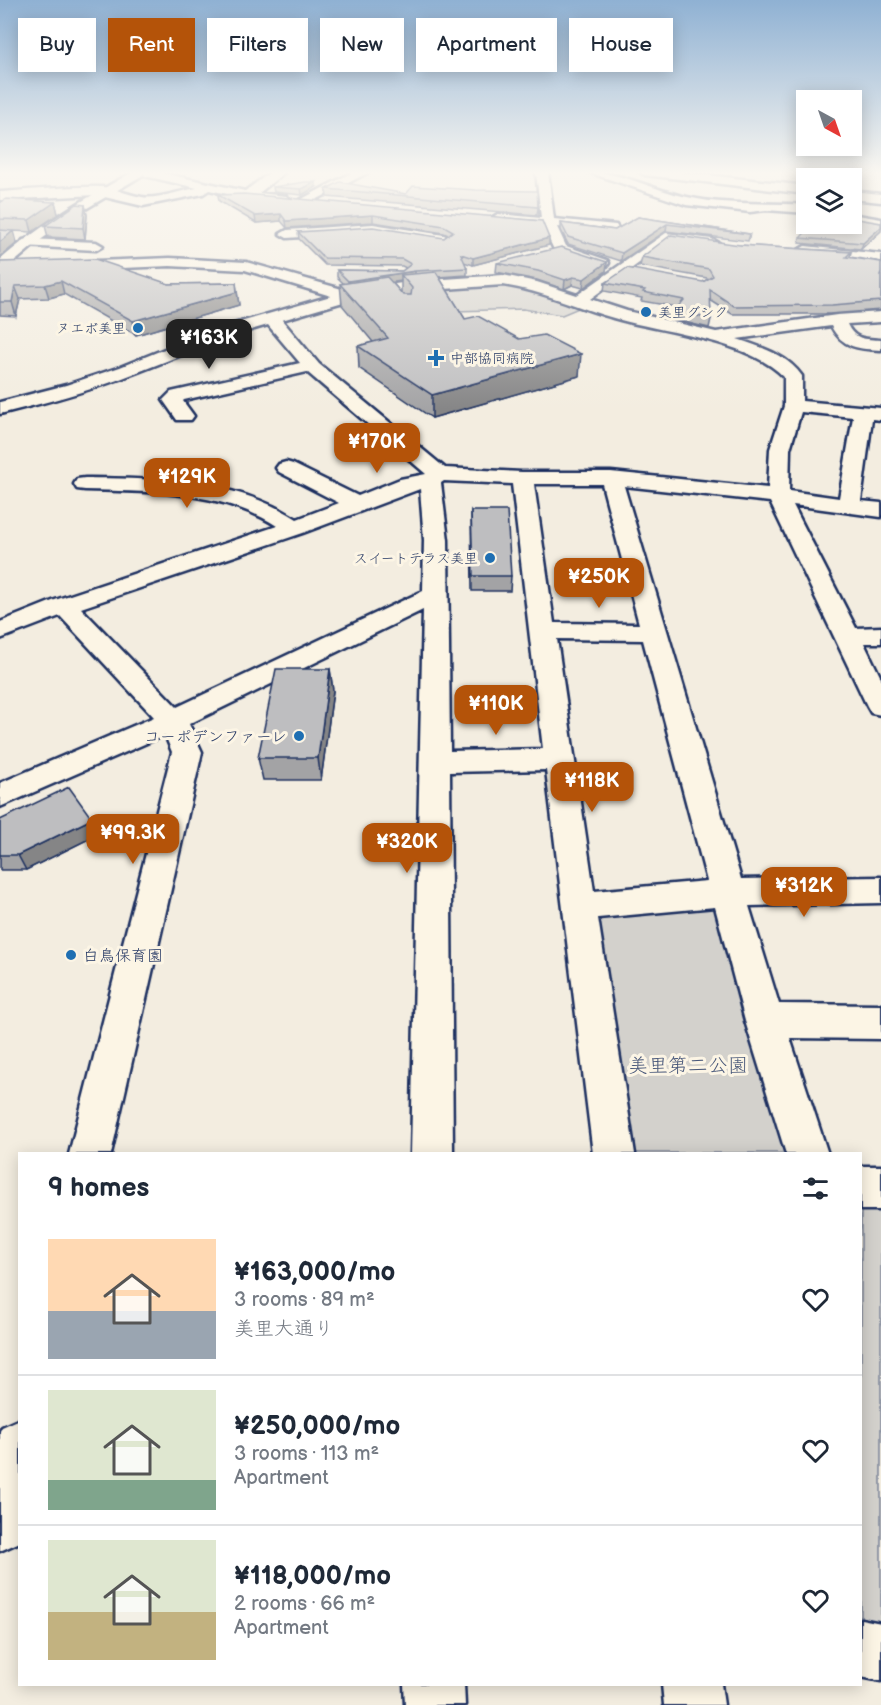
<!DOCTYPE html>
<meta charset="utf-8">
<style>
body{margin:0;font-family:"Balsamiq Sans","Klee One",sans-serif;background:#f6f6f7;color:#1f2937;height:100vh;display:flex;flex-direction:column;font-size:22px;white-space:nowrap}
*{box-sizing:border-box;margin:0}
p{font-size:20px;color:#747a83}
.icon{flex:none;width:33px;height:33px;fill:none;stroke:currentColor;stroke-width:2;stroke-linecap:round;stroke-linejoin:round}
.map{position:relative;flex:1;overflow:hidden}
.details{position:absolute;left:18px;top:1152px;width:844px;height:534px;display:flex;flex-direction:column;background:#fff;border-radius:0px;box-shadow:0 3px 15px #0003}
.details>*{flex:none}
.top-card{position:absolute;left:18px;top:18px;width:846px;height:54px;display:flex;gap:12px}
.needle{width:39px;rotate:140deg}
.tools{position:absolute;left:796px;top:90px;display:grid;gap:12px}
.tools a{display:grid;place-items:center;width:66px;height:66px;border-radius:0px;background:#fff;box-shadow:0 3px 15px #0003;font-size:30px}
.price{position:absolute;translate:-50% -51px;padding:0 14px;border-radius:12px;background:#b45309;color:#fff;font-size:20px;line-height:39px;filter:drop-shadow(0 2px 3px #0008)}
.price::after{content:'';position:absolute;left:50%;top:36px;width:18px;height:14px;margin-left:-9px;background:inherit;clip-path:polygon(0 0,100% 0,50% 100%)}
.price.active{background:#222;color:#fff}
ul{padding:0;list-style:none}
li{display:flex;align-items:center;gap:18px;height:150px;padding:0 30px}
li+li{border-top:2px solid #e0e1e3}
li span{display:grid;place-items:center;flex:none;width:168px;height:120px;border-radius:0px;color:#555}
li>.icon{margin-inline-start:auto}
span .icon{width:72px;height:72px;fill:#fffc;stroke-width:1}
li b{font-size:26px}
h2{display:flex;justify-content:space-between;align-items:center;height:72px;padding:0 30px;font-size:26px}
.tag{padding:0 21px;border-radius:0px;background:#fff;box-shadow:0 3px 15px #0003;font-size:21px;line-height:54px}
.tag.active{background:#b45309;color:#fff}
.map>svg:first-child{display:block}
</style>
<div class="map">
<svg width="881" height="1705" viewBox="0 0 881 1705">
<rect width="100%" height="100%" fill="#f3ede0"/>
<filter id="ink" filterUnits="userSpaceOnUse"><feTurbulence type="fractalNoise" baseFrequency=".0167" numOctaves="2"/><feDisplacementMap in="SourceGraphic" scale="12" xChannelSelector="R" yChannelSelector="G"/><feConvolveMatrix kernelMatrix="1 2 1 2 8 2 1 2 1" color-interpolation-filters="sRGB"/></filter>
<g filter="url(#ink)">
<path fill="#d3d1cc" stroke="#778095" stroke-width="1.5" d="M499,283l32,6 50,18 -19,8 -39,-6 -68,2 -14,-19 6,-3z
M726,893l81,260h-193l-35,-247z
M861,1188h20v464l-20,-4z"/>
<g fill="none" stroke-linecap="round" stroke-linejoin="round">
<g stroke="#1b2f5e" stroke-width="5">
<path id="minor" d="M144,172h14l87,19 26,-19h14l-26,21 27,3 6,4c-11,9 -31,-2 -44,-2 -6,0 -10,3 -15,2l-1,-5 -23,-5 -6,4 -60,12 -47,-11 -96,5v-8c34,-2 68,-6 103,-5 11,1 26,8 39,10 13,3 41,-7 55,-9l-52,-12z
M353,172h16l-61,32 -4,1 -6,-4z
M536,172h12l6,47 62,6 2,3 -2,3 -5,1 -54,-5 9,19 41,14 2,3 -2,3h-10l-42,-14 -12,-26 -50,-5 -2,-3 7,-4 43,4z
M588,172c35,0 65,18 99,25 39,9 80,5 120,8v8l-41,-3 -16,2 -64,-7z
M852,214l29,5v8l-29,-5z
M373,224l71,11 7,4 -7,4 -71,-11 -86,6 -7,-4 7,-4z
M666,233l46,6 7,4 -7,4 -43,-6 -79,58 37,12 89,21 121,-17 44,-3v10l-34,2c7,16 18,15 34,16v10c-22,-1 -39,-2 -50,-24l-94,13c23,8 50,15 65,37v25l79,7v12l-9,-1 -11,82 20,2v14l-88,-12 63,123 25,-1v16h-17l17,35v37l-10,-2 -4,-7 -97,-204 -146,-16 117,393 140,-2v26l-132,3 30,98 102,1v34l-91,-1 38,116h-42l-41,-133 -30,-114 -117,11 37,236h-42l-47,-384 -96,2 3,382h-42l12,-544 -234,114 13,28 -91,402h-42l103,-402 -7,-17 -165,72v-24l154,-66 -94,-101 -60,23v-17l55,-22 222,-74c-57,-36 -127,-34 -192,-36l-8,-1 -3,-5 3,-5 8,-1c73,1 149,1 212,41l42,-16 -60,-31 -3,-4 3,-4 7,-2 7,2 65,32 42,-17 26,-5 -119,-102 -123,28 -1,1 11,15 -3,4h-14l-14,-20 8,-8 129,-29 -32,-38c-47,13 -90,32 -135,49 -43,17 -88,29 -133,40v-12l66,-17 54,-18 89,-36 122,-35 -86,-26 -75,-4 -170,7v-8l170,-7 76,4 103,29 66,-10 88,-6 34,7 40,13zM503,285c40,6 75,23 114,34 49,14 131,21 167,58v29l-14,43 -2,39 -157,-16h-89l-77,-4 -126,-104 -37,-44 68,-20 65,-9zM801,412l52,5 -14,81 -50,-7 1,-42zM444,481l68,3 31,265 -93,2 -2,-211 -7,-57zM534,484h68l37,140 -85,-1zM420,489l4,51 -1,51 -246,116 -96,-99 222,-75zM557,639l86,1 64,241 -113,10z
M28,239l68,3 7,4 -7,4 -73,-4 -2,-3 2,-3z
M805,246l76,8v8l-81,-9 -2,-3z
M861,1166h20v44h-20z
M20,1419v123l-20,9v-120l2,-4z
M861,1619l20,4v58l-20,-4z
M404,1684h60l1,21h-60z
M662,1684h59l3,21h-60z"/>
</g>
<g stroke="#1b2f5e" stroke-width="5">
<path id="primary" d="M133,172h15l-71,42 -38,27 -34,29 -5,1v-11c43,-37 84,-61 133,-88z"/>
</g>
<g stroke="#1b2f5e" stroke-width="5">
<path id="trunk" d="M639,172h40l128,14v8l-162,-19z
M852,191l29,3v8l-29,-3z"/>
</g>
<use href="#minor" fill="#fcf5e5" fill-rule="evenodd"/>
<use href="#primary" fill="#fcf5e5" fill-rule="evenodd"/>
<use href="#trunk" fill="#fcf5e5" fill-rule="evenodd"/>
</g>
<path fill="#a3a3a5" stroke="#1b2f5e" stroke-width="1.5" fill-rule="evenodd" d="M273,187h43l-14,8 -28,-3z
M326,189l80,5 132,13 -1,8 -210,-18z
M218,195l324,26 7,24 -76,20 -9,-3 3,6v7l-28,2 26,42 114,57 -147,42 -73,-50 -1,-22 15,-4 -31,-37 -2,-21h4l-7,-7v-7l65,1 4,-3 -4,-2 -77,-1 -26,-26 -1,-7 146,6 4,-3 -4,-2 -71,-11 -86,6 -6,-7 -25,2 -37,-22zM401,281v12l-9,-11z
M55,202l3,12 -26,18 -18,-1 3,12 -17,14v-54z
M85,205l2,10 -2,24 -37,-2 -3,-11z
M638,217l112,17 -2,7 -82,-10 -45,30 -53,-17 -7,-14v-7l54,7z
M881,223v8l-20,18 -62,-6 1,-5z
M740,245l111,7 -1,5 31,5v48l-52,4h-97l-22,-14 1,19 -2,9 -37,-9 2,-8 3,-4 -36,-6 1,-3 -38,-7 1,-8 98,-1 5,-3 -1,-1 -67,-12 2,-9z
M0,262l169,22 67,-1 3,22 -103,30 -72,-41 -15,4 -29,1 -4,17 -16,-1z
M607,262l-1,9 -23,17 -11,-3 -8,4 -27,-9 -41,-8 1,-9z
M471,511l40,65 -1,15h-38z
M330,669l3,22 -12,89h-58l-5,-22z
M92,819l7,15 -73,36h-26v-50z"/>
<path fill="#858586" stroke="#1b2f5e" stroke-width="1.5" d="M316,182v5l-14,8 -1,-6z
M55,202l3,12 -26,18 -3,-12z
M85,205l2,10 -2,24 -2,-11z
M281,214v7l-25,2 -1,-7z
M373,215v7l-86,6 -1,-7z
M667,224l-1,7 -45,30 1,-8z
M881,227v4l-20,18 2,-6z
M13,231l4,12 -17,14v-15z
M549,238v7l-76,20v-7z
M607,262l-1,9 -23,17 1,-9z
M415,271v8l-14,-4v6l-52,8 -1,-8z
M573,277l-1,8 -8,4 1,-9z
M61,281l3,13 -15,4 -4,-13z
M15,286l5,13 -4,17 -4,-14z
M237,292l2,13 -103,30 -3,-14z
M581,354l-2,22 -147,42v-23z
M330,669l3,22 -12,89 -3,-22z
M92,819l7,15 -73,36 -8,-15z"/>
<path fill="#bebec0" stroke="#1b2f5e" stroke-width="1.5" d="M305,182h11l-15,7 -28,-2z
M340,182l66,12 7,-8 63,4 61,1 1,16 -212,-18z
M244,194l298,27 7,17 -76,20 -12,-4 6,14 -52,3 -67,10 -11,-11 65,1 9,-7 -9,-5 -78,-1 -26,-26 75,-5 71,11 9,-7 -9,-5 -71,-11 -87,6 -5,-7 -26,2 -37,-21z
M6,199l49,3 -26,18 -29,-1v-16z
M77,204l8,1 -2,23 -38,-2z
M638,217l112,17 -83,-10 -45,29 -54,-16 -7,-14 54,7z
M852,218l29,5v4l-18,16 -63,-5 13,-14h39z
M0,230l13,1 -13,11z
M671,235l69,10 111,7 -5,5 35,5v10l-1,3h1v26l-49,4 -98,1 -24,-16 1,29 -37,-8 10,-11 -41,-8 2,-2 -40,-7 22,-15 76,14 10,-6 -4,-7 -67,-12z
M561,247l46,15 -23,17 -11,-2 -8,3 -27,-9 -41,-8z
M95,259l74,25 67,-1 1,9 -104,29 -72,-40 -16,4 -30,1 -3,16h-12v-40z
M436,272l29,47 13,-3 41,23 25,-4 37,19 -149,41 -74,-49 30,-8 -48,-54 47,-7 16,18h8l1,-7 -11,-13z
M471,511h36l4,65h-38z
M276,669h54l-12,89h-60z
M69,787l23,32 -74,36h-18v-35z"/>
</g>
<linearGradient id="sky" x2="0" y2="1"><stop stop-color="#8fb1d3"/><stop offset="0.42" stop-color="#faf7f1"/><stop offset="1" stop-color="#faf7f1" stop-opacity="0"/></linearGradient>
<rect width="881" height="411" fill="url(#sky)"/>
<g fill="#1f6fb2" stroke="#fcf5e5" stroke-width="2">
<circle cx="646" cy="312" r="6"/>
<circle cx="138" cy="328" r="6"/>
<path d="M433 349h6v6h6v6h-6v6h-6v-6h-6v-6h6z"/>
<circle cx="490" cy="558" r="6"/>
<circle cx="299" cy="736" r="6"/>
<circle cx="71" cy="955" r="6"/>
</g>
<g text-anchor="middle" stroke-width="6" stroke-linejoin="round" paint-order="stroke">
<g font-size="14" fill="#1b2f5e" stroke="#fcf5e5" text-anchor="start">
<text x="658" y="317">美里グシク</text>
<text x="126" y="333" text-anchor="end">ヌエボ美里</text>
<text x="450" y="363">中部協同病院</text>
<text x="478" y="563" text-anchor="end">スイートテラス美里</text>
</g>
<g font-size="16" fill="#1b2f5e" stroke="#fcf5e5" text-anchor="end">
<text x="287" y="742">コーポデンファーレ</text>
<text x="83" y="961" text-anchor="start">白鳥保育園</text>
</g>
<g font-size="20" fill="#49587a" stroke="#fcf5e5">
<text x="688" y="1072">美里第二公園</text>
</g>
</g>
</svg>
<div class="tools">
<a><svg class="needle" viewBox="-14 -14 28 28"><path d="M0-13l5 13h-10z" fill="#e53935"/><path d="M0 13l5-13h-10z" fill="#747a83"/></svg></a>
<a><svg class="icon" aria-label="layers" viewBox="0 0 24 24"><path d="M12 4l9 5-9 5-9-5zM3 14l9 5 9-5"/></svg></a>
</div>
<b class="price active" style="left:209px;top:370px">¥163K</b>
<b class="price" style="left:377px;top:474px">¥170K</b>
<b class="price" style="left:187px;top:509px">¥129K</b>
<b class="price" style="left:599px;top:609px">¥250K</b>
<b class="price" style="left:496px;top:736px">¥110K</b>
<b class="price" style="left:592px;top:813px">¥118K</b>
<b class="price" style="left:133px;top:865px">¥99.3K</b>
<b class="price" style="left:407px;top:874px">¥320K</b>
<b class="price" style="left:804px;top:918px">¥312K</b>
<div class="top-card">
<a class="tag">Buy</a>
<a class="tag active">Rent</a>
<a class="tag">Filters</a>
<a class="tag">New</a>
<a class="tag">Apartment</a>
<a class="tag">House</a>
</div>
<section class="details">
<h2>9 homes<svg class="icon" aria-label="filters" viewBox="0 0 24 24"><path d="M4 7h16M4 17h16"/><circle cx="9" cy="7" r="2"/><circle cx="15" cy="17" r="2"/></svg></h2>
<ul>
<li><span style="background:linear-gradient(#ffd9b3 60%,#9aa5b1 0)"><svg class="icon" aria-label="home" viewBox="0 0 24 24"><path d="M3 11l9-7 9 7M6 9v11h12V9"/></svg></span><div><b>¥163,000/mo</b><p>3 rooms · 89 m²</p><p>美里大通り</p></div><svg class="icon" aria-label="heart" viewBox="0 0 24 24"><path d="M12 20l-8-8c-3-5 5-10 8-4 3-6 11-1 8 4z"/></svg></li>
<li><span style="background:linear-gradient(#dfe7d0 75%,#7fa58c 0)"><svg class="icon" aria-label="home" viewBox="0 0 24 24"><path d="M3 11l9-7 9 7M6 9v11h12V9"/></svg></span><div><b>¥250,000/mo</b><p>3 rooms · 113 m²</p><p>Apartment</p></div><svg class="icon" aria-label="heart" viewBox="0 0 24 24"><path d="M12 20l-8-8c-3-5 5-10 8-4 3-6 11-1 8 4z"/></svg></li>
<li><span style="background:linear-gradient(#dfe7d0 60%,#c2b280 0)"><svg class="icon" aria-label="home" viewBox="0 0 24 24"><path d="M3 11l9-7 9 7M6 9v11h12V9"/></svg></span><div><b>¥118,000/mo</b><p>2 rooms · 66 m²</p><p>Apartment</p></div><svg class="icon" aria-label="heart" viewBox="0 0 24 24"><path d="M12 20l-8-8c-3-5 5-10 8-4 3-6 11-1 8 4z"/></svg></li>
</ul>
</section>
</div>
